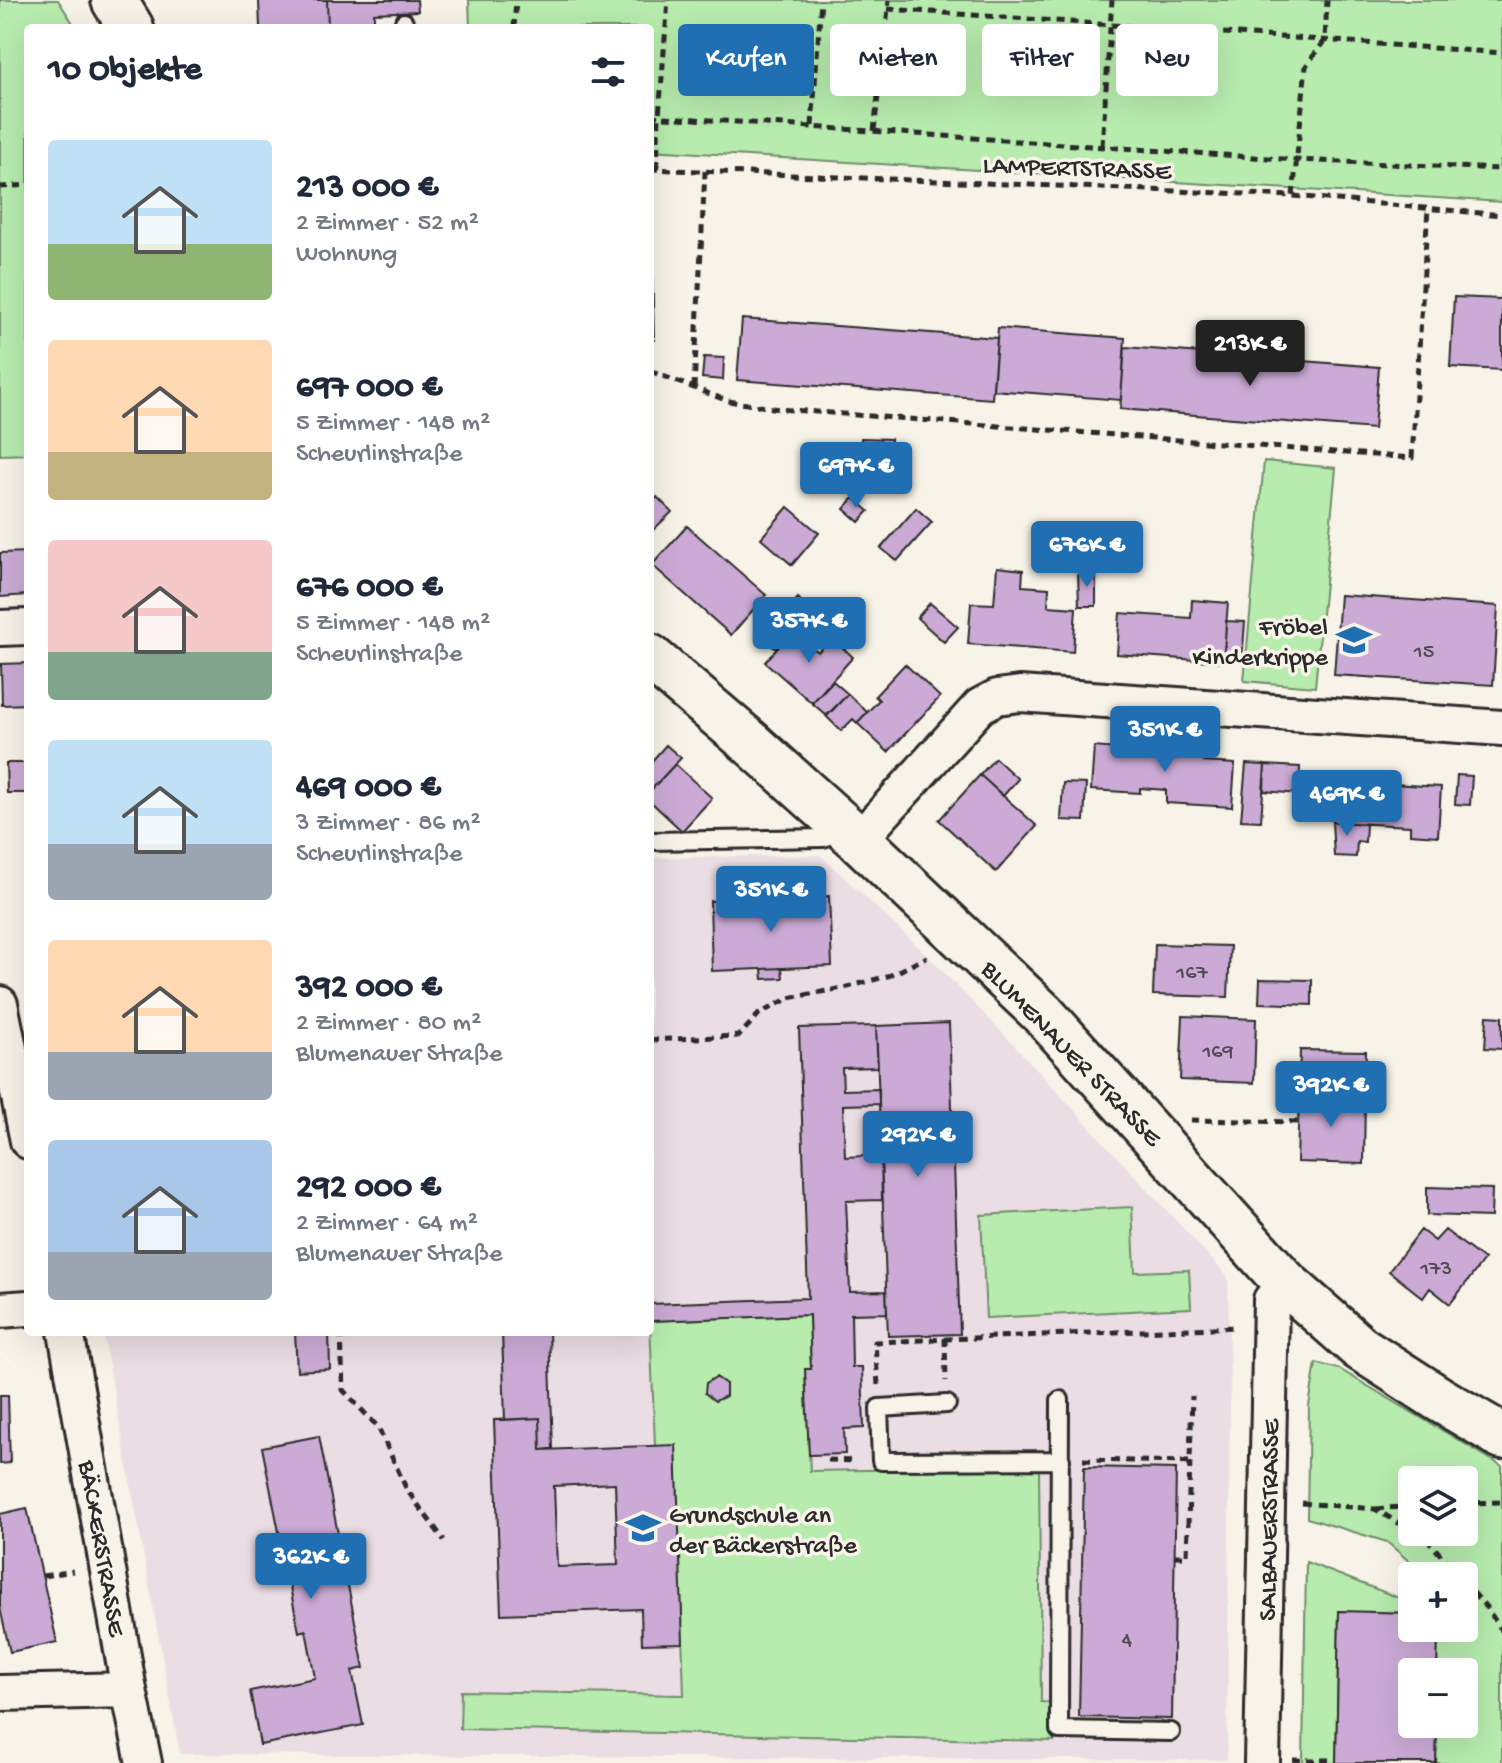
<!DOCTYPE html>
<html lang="de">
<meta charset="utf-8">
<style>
body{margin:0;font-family:"Gochi Hand",sans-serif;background:#f6f6f7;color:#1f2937;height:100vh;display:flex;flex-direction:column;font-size:30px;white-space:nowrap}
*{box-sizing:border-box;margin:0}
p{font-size:26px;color:#747a83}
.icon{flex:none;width:44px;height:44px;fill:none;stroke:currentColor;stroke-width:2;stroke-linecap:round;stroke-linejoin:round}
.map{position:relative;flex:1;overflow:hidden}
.panel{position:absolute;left:24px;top:24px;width:630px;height:1312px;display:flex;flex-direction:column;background:#fff;border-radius:8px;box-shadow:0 8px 32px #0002}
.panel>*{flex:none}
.hud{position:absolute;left:678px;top:24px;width:704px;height:72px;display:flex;gap:16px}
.fabs{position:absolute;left:1398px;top:1466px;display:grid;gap:16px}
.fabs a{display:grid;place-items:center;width:80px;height:80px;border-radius:8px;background:#fff;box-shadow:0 8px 32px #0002;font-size:40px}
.price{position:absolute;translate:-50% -68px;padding:0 18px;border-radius:8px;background:#1f6fb2;color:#fff;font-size:26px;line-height:52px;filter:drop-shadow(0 2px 4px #0008)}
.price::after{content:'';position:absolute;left:50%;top:48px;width:24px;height:18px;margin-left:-12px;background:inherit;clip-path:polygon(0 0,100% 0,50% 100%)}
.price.active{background:#222;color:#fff}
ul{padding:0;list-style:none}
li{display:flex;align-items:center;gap:24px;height:200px;padding:0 24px}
li span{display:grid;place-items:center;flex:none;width:224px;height:160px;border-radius:8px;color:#555}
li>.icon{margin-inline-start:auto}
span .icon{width:96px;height:96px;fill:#fffc;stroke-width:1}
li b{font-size:34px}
h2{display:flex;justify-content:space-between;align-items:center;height:96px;padding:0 24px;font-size:34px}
.chip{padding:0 28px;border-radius:8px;background:#fff;box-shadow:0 8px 32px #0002;font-size:28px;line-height:72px}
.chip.active{background:#1f6fb2;color:#fff}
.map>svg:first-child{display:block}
</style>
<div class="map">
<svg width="1502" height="1763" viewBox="0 0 1502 1763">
<rect width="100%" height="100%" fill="#f7f3e8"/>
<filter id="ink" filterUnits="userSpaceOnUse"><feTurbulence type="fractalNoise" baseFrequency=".0125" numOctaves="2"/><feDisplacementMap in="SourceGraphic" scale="16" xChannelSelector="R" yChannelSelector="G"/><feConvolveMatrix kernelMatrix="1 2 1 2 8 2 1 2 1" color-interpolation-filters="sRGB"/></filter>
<g filter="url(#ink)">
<path fill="#eadde3" d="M820,855l108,101 86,89 214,232 2,118 -3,365 -1047,-6 -77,-422h547v-474z"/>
<path fill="#b7ecae" stroke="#718c6c" stroke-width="2" fill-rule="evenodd" d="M0,0h58l18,28h-48v426l-28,1z
M469,0h1033v202l-852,-52v-122h-180z
M1264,461l72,7 -21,219 -71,-6z
M1132,1207l3,65 54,-2 2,38 -205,10 -5,-103z
M809,1315l2,54 -6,1 5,101 229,-4 2,235 14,1 -1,38 -594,-12 1,-38 223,4 -8,-249h-21l-5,-125z
M1316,1363l23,6 163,97v297h-66l1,-39h27v-52h-27l1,-44h26v-52h-38l-39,-34 -80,-24 2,-112zM1412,1480h52v52h-52z
M1306,1562l106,41v10l-73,-1 -3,151h-33z"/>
<path fill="#cbabd6" stroke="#2b2b2b" stroke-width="2" fill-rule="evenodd" d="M259,0h68l1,28h-68z
M327,0h90l1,11 -44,2v15h-46z
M650,261h2l2,79h-4z
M1454,297l48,2v71l-52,-3z
M742,319l255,19 -5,61 -255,-19z
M998,328l127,10 -4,62 -128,-10z
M1125,347l254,20 -5,62 -254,-20z
M704,357l20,1 -1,22 -21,-2z
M861,438l30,1 -1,35 -30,-1z
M657,497l15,15 -22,21v-28z
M854,498l15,13 -10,11 -15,-13z
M788,507l31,26 -27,32 -31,-27z
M916,508l16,14 -35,39 -16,-13z
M687,526l79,69 -35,40 -79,-70z
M28,552v43l-28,2v-44z
M997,567l26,3 -1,16 27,2 -1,18 28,2 -3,44 -105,-8 3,-41 23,1z
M1078,572h18v34h-17z
M1340,595l158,11 -5,79 -159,-10z
M798,598l13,13 -35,38 -13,-11z
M1192,600l36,3 -5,59 -106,-8 3,-41 71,5z
M930,603l28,24 -14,15 -27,-24z
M1226,621l19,1 -3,39 -18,-1z
M793,631l25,21 13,-15 22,20 -41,46 -47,-41z
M28,663v41l-26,1 -1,-41z
M905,664l35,33 -52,55 -31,-29 22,-23 -4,-4z
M833,681l15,13 -21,22 -15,-13z
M848,694l19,18 -10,11 -4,-4 -12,12 -15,-15z
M1143,744l62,4 -1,14 31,2 -3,43 -66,-4v-13l-26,-2v5l-49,-3 3,-43 48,4z
M666,745l15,13 -31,33v-28z
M995,758l23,21 -15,17 -23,-21z
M6,763h22v30h-21z
M675,764l37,34 -30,33 -32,-30v-10z
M1246,764l19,1 -4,56 -20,-1z
M1265,765l35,2 -1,27 -35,-3z
M980,775l57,51 -41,46 -57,-52z
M1457,775l15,1 -2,29 -15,-1z
M1307,779l134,8 -3,49 -28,-2v-8l-78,-4 1,-12 -28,-2z
M1063,783l23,1 -2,37 -23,-1z
M1332,822l34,2 -1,18 -8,-1 -1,16 -22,-1z
M829,896l3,70 -120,5 -2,-70z
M1155,944l75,2 -2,51 -75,-2z
M782,968l1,10 -20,1 -1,-10z
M1260,979l52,1v25l-53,-2z
M1183,1016l73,3 -2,64 -74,-3z
M1487,1016l15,1v32l-17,-1z
M949,1023l11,311 -72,2 -12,-310z
M876,1026l2,41 -36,1 1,22 36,-1v15l-36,1 2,52 36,-2 1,45 -36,1 4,91 36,-1 1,22 -36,1 1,53h10l2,61 -20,1 1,25 -36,1 -4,-86h6l-2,-54 -159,6v-17l158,-6 -9,-270z
M1300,1050l66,1 -1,45 -66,-2z
M1299,1094l66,2 -1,68 -67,-2z
M1427,1187l65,2 -1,28 -64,-2z
M1421,1230l14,11 10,-11 39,30 -34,44 -20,-16 -7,10 -34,-27z
M295,1332h34l1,37 -33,2z
M502,1332h47l4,117 -12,1 -1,-32 -35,2z
M716,1377l10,7v12l-11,5 -10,-8 1,-10z
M0,1395h8l2,68 -10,1z
M540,1418l1,32 135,-5 7,198 -41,1 -1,-35 -140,5 -7,-194zM615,1483l3,82 -61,2 -3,-81z
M319,1436l45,232 -12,3 11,54 -103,20 -10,-54 65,-13 -9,-48 -7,2 -37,-185z
M1084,1467l92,2 -4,250 -93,-2z
M27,1508l30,134 -47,10 -10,-44v-94z
M1339,1611l73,2v15h26l-1,44h-25v52h25l-1,39h-100z"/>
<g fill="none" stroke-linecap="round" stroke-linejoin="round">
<g stroke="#2b2b2b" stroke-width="22">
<path id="lane" d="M404,22v6
M650,841l174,-3 14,-14
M1060,1400l-1,330 112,2
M947,1404l-68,4 2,53 180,-1"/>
</g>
<g stroke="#2b2b2b" stroke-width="40">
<path id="street" d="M0,628l28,-1
M859,840l121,-134 17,-9 23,-3 482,34
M0,1004l28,137
M0,1310l28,-2
M66,1332l63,358 15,73
M0,1693l129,-3
M1262,1763l9,-463 14,-18"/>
</g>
<g stroke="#2b2b2b" stroke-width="50">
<path id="secondary" d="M114,0l17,28
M650,657l102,87 107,96 184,174 242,268 75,66 79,51 63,37"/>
</g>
<path stroke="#2b2b2b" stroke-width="5" stroke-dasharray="8 6" stroke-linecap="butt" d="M888,9l614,44
M514,28l2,-28
M650,116l647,44 204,9 1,-9
M812,126l9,-126
M874,131l15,-131
M1102,146l10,-146
M657,168l2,-52 9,-116
M650,169l643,27 209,19
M0,187l28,-2
M1293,196l13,-130 19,-26 2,-40
M650,371l78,30 51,8 633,49 16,-250
M694,388l11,-217
M650,1040l89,-4 20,-22 30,-16 59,-11 43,-12 36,-18
M1191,1120l107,2
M341,1332l2,58 35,37 29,63 37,50
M945,1338l1,43
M878,1385l-3,-43 362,-15
M828,1460l28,1
M1083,1460l107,2
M1302,1503l73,6 37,22
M1464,1503l38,-1
M1376,1509l36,-3
M1414,1532l13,7 32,37
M1175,1556h12l5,-160
M43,1576l30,-5
M1464,1582l22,25 16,24
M1293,1760h43"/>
<use href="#lane" stroke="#f7f3e8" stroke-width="16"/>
<use href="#street" stroke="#f7f3e8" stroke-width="34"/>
<use href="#secondary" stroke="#f7f3e8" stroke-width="44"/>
</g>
</g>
<defs>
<g id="school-bare" transform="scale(2.76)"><path d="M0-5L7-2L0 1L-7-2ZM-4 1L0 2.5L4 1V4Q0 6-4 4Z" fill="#1f6fb2" stroke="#f7f3e8" stroke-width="2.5" paint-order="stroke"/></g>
</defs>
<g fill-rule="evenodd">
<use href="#school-bare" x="1354" y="640"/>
<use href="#school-bare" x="643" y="1528"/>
</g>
<g text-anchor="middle" stroke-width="7" stroke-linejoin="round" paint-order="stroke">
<g font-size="22" fill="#534b56">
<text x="1424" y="657">15</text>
<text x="1192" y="978">167</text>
<text x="1218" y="1057">169</text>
<text x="1436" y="1274">173</text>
<text x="1127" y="1645">4</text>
</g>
<g font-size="26" fill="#2b2b2b" stroke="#f7f3e8">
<text transform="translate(1077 166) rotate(2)" y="9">LAMPERTSTRASSE</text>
<text transform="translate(1073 1052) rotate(46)" y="9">BLUMENAUER STRASSE</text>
<text transform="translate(1267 1520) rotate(-89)" y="9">SALBAUERSTRASSE</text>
<text transform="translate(104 1548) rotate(80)" y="9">BÄCKERSTRASSE</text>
</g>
<g font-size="26" fill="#2b2b2b" stroke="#f7f3e8" text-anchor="end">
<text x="1328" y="634">Fröbel<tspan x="1328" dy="30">Kinderkrippe</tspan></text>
<text x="669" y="1522" text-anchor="start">Grundschule an<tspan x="669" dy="30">der Bäckerstraße</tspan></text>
</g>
</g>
</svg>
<div class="fabs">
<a><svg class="icon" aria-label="layers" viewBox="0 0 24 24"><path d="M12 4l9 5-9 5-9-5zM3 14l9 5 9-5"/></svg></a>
<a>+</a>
<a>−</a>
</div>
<b class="price active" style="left:1250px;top:388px">213K €</b>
<b class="price" style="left:856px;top:510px">697K €</b>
<b class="price" style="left:1087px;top:589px">676K €</b>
<b class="price" style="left:809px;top:665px">357K €</b>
<b class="price" style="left:1165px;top:774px">351K €</b>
<b class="price" style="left:1347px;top:838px">469K €</b>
<b class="price" style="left:771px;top:934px">351K €</b>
<b class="price" style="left:1331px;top:1129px">392K €</b>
<b class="price" style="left:918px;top:1179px">292K €</b>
<b class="price" style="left:311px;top:1601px">362K €</b>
<div class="hud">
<a class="chip active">Kaufen</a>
<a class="chip">Mieten</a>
<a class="chip">Filter</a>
<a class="chip">Neu</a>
</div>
<section class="panel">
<h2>10 Objekte<svg class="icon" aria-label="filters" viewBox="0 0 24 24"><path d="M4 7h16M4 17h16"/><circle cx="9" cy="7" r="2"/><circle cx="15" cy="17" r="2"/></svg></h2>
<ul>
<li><span style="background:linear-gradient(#bfe0f5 65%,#8fb573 0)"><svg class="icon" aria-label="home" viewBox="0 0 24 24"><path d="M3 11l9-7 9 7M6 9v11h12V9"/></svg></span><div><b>213 000 €</b><p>2 Zimmer · 52 m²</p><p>Wohnung</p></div></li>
<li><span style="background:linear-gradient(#ffd9b3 70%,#c2b280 0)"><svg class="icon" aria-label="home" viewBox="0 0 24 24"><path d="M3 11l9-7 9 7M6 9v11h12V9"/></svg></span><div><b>697 000 €</b><p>5 Zimmer · 148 m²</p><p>Scheurlinstraße</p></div></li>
<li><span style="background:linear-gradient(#f6c9c9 70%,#7fa58c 0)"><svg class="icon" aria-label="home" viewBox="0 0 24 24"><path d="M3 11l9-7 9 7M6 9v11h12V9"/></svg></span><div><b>676 000 €</b><p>5 Zimmer · 148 m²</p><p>Scheurlinstraße</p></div></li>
<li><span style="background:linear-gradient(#bfe0f5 65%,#9aa5b1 0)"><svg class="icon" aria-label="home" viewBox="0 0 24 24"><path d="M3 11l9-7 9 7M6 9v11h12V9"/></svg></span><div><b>469 000 €</b><p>3 Zimmer · 86 m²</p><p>Scheurlinstraße</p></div></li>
<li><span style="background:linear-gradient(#ffd9b3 70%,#9aa5b1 0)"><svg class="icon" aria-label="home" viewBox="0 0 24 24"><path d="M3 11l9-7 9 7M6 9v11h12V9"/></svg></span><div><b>392 000 €</b><p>2 Zimmer · 80 m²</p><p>Blumenauer Straße</p></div></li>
<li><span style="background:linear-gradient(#a9c7e8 70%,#9aa5b1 0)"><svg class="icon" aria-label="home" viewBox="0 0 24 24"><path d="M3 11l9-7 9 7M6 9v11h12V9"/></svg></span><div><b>292 000 €</b><p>2 Zimmer · 64 m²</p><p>Blumenauer Straße</p></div></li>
</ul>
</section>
</div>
